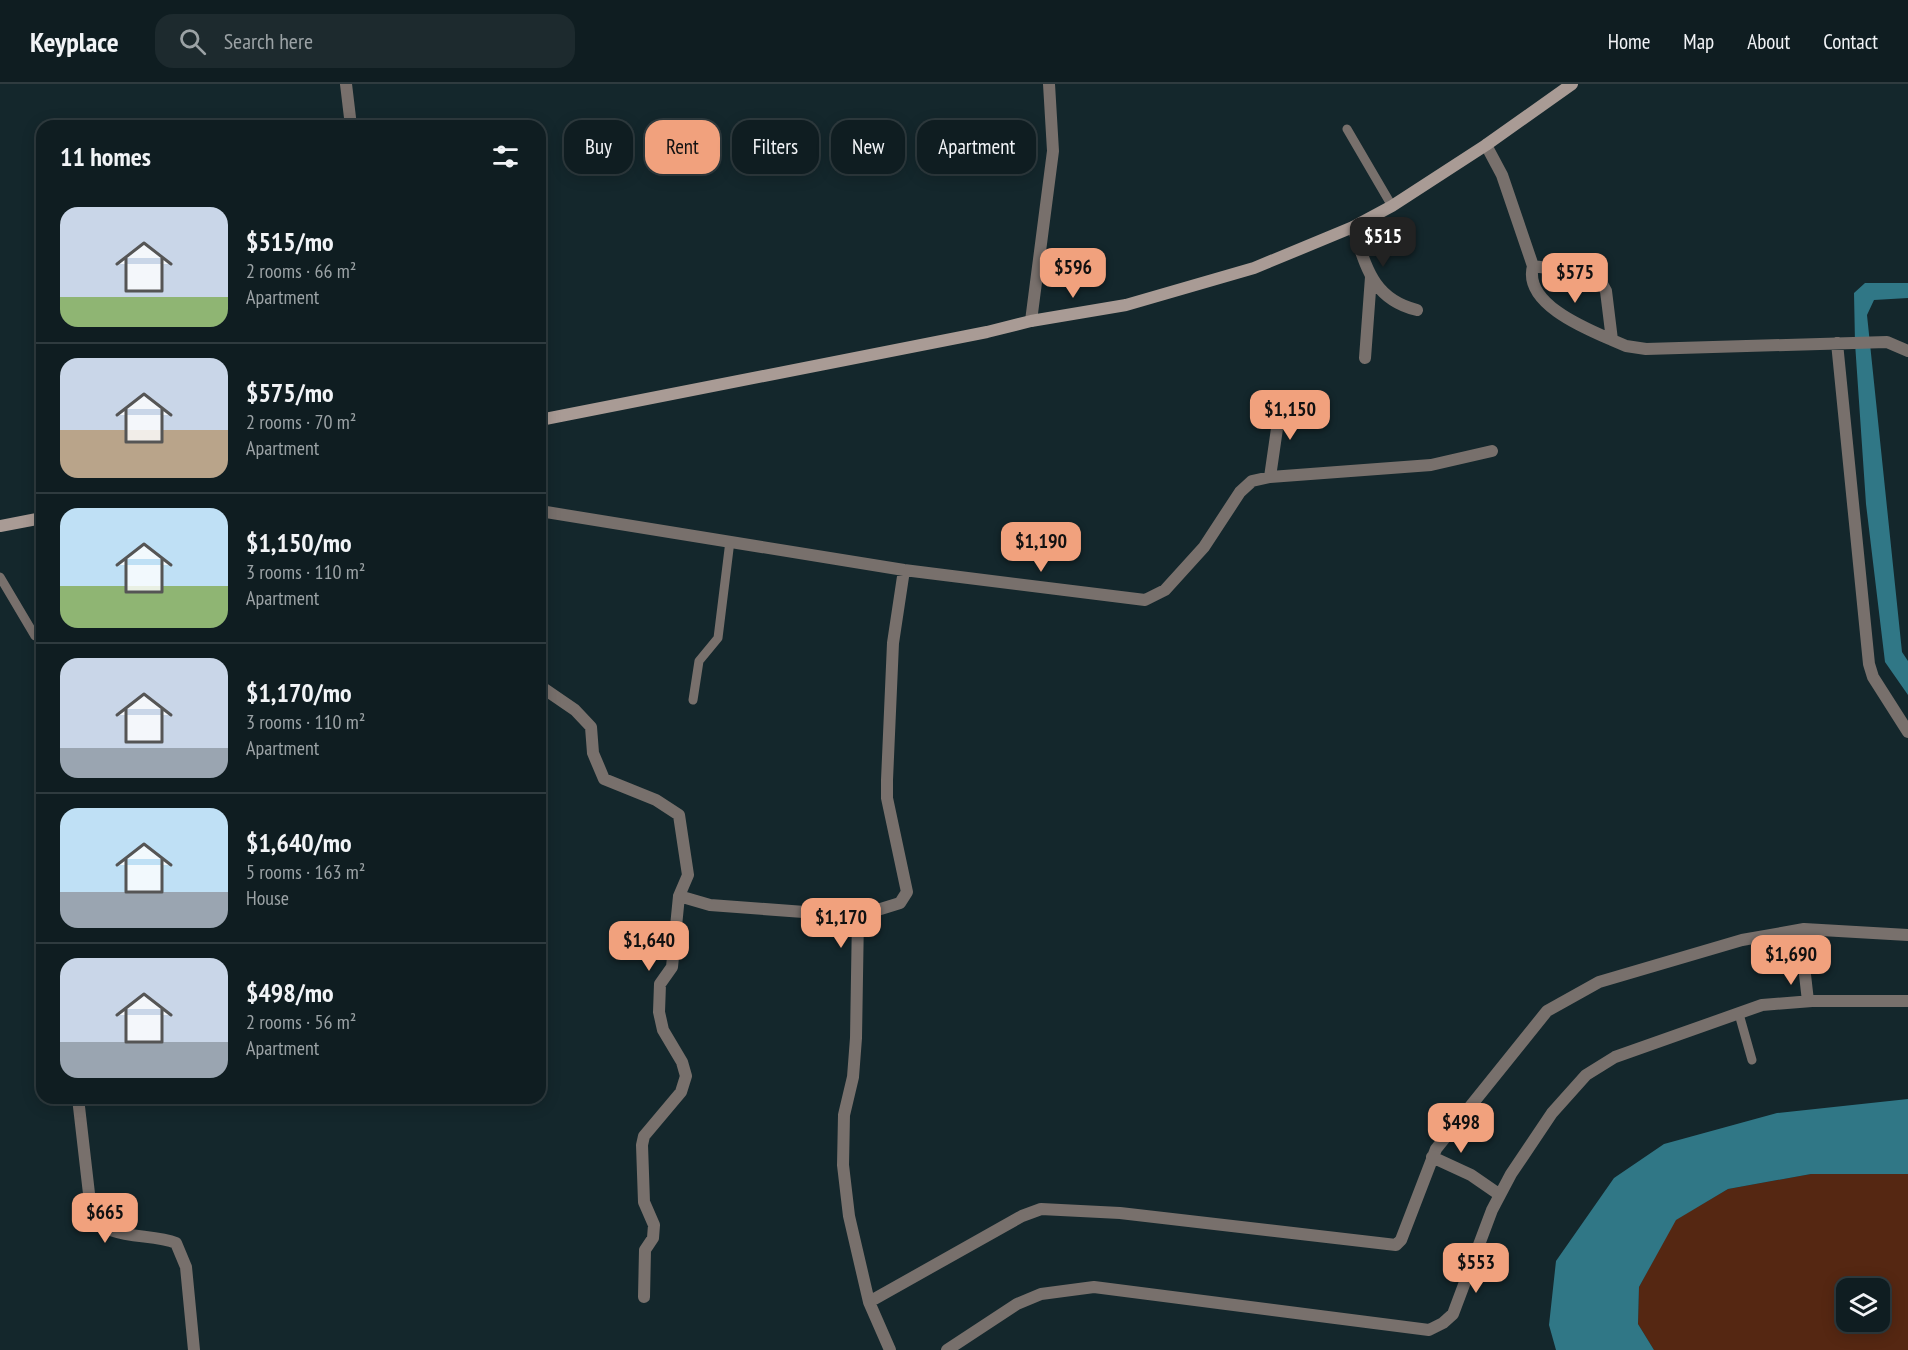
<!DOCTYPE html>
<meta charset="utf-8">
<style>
body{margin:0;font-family:"PT Sans Narrow",sans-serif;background:#1d2a2e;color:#f1f3f6;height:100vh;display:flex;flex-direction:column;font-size:22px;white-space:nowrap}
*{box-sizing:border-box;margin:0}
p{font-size:20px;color:#9ba2a5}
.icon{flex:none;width:33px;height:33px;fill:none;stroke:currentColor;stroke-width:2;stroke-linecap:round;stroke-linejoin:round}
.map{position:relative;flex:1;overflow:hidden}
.details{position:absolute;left:36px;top:36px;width:510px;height:984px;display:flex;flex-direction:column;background:#0f1d21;border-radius:18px;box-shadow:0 3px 15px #0003,0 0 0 2px #2f3b3f}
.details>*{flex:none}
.hud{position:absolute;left:564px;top:36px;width:570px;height:54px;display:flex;gap:12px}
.tools{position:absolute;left:1836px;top:1194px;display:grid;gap:12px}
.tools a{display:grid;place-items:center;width:54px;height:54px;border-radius:12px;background:#0f1d21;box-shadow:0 3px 15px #0003,0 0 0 2px #2f3b3f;font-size:30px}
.price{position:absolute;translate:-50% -51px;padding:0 14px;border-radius:12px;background:#f1a17d;color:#111;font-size:20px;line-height:39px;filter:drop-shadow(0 2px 3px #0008)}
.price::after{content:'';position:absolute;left:50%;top:36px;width:18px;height:14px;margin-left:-9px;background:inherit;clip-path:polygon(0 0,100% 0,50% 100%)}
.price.current{background:#222;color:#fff}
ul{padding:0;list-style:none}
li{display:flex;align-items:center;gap:18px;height:150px;padding:0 24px}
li+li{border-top:2px solid #2f3b3f}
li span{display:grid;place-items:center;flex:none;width:168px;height:120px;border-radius:18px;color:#555}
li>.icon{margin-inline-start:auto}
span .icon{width:72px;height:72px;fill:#fffc;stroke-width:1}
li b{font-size:26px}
h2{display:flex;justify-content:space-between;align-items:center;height:72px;padding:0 24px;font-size:26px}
.chip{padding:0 21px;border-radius:18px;background:#0f1d21;box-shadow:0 3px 15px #0003,0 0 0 2px #2f3b3f;font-size:21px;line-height:54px}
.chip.current{background:#f1a17d;color:#111}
header{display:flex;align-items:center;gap:36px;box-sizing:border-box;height:84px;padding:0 30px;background:#0f1d21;border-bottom:2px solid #2f3b3f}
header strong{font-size:28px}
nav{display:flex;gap:33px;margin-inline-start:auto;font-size:21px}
.search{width:420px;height:54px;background:#1d2a2e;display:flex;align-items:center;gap:15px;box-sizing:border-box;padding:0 21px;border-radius:18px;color:#9ba2a5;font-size:22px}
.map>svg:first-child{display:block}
</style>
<header>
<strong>Keyplace</strong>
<div class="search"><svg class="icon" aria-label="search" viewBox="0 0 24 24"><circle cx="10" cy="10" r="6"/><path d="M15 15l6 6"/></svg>Search here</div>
<nav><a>Home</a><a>Map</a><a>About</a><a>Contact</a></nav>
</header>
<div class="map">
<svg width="1908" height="1266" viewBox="0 0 1908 1266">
<rect width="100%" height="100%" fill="#14272c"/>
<path fill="#552712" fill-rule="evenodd" d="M1811,1090h97v176h-254l-16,-26 1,-37 36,-67 53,-31zM1846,1204h34v34h-34z"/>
<path fill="#307786" d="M1865,199h43v15l-34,2 -7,15 35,337 6,9v34l-23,-33 -19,-158 -11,-161 -1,-50z
M1908,1015v75h-97l-83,15 -52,31 -37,67 -1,37 16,26h-98l-7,-25 7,-64 58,-83 50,-34 113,-31z"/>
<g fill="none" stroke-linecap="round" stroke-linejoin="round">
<path stroke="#78706c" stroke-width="9" d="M1347,45l45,77
M0,493l35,59
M693,616l6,-39 19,-23 12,-97
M1739,930l13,46"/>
<path stroke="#78706c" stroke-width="12" d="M346,0l5,42
M1486,61l16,30 31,91 64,9 9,16 6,49 14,6 20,3 241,-7 21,9
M1353,143c13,39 19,72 64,83
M1533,182c-10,37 51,62 79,74
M1031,237l22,-170 -4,-67
M1837,259l32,321 4,13 35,55
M1365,274l6,-81
M1270,393l11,-76
M540,427l364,59 241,30 20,-10 39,-43 36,-55 12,-11 18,-4 161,-12 61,-14
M540,602l35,24 16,17 2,26 11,26 52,21 23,15 9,60 -9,21 -7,71 -12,17 -1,28 4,18 19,32 4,14 -5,16 -37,44 -2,9 2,57 10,23 -1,13 -8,12 -1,47
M679,812l31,9 148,11
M1804,845v37l4,35
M78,1014l13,113c13,31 58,21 85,32l10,24 8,83
M1432,1073l39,18 29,20
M869,1218l153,-86 19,-7 79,4 276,32 5,-5 35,-91 111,-138 52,-29 143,-42 62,-11 104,6
M890,1266l-21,-48 -20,-86 -6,-51 1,-50 9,-38 3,-39 2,-122 42,-13 7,-11 -20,-94v-18l6,-137 11,-73
M947,1266l70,-46 24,-10 53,-7 335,43 14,-7 10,-9 39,-104 19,-36 41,-61 34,-38 29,-18 147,-52 50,-4h96"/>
<path stroke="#a99b95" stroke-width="12" d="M540,336l447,-88 44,-11 95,-16 128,-37 99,-41 39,-21 94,-61 86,-61
M0,442l42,-8"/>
</g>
</svg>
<div class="tools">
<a><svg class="icon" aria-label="layers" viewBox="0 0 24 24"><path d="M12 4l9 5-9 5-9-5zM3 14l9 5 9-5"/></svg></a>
</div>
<b class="price current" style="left:1383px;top:184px">$515</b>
<b class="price" style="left:1073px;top:215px">$596</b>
<b class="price" style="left:1575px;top:220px">$575</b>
<b class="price" style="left:1290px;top:357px">$1,150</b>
<b class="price" style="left:1041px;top:489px">$1,190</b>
<b class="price" style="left:841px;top:865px">$1,170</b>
<b class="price" style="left:649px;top:888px">$1,640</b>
<b class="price" style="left:1791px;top:902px">$1,690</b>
<b class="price" style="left:1461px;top:1070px">$498</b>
<b class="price" style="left:105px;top:1160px">$665</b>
<b class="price" style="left:1476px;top:1210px">$553</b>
<div class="hud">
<a class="chip">Buy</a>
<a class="chip current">Rent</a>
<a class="chip">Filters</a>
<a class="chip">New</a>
<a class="chip">Apartment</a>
</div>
<section class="details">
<h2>11 homes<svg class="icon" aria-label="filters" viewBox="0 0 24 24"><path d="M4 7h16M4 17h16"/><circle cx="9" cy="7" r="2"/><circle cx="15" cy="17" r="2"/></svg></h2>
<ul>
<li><span style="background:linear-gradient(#c9d6e8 75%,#8fb573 0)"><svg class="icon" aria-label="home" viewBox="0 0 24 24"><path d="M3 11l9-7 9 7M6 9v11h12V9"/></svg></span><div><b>$515/mo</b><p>2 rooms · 66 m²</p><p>Apartment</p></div></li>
<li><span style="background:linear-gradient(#c9d6e8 60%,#b9a48a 0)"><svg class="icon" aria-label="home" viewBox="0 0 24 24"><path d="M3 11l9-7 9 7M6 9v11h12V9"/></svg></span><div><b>$575/mo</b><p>2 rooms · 70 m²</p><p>Apartment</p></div></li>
<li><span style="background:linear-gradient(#bfe0f5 65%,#8fb573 0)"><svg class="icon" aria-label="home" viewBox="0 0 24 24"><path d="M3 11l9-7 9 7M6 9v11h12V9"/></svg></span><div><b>$1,150/mo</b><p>3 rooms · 110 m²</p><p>Apartment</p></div></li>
<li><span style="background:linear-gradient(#c9d6e8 75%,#9aa5b1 0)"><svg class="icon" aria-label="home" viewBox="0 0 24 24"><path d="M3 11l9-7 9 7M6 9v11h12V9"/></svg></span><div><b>$1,170/mo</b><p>3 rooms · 110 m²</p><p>Apartment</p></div></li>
<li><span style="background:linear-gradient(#bfe0f5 70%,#9aa5b1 0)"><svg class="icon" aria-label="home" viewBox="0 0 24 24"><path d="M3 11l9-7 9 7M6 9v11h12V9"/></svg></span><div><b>$1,640/mo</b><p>5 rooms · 163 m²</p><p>House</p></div></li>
<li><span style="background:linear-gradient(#c9d6e8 70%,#9aa5b1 0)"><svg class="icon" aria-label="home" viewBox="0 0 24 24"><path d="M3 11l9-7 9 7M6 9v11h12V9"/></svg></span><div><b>$498/mo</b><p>2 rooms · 56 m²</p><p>Apartment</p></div></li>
</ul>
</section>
</div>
